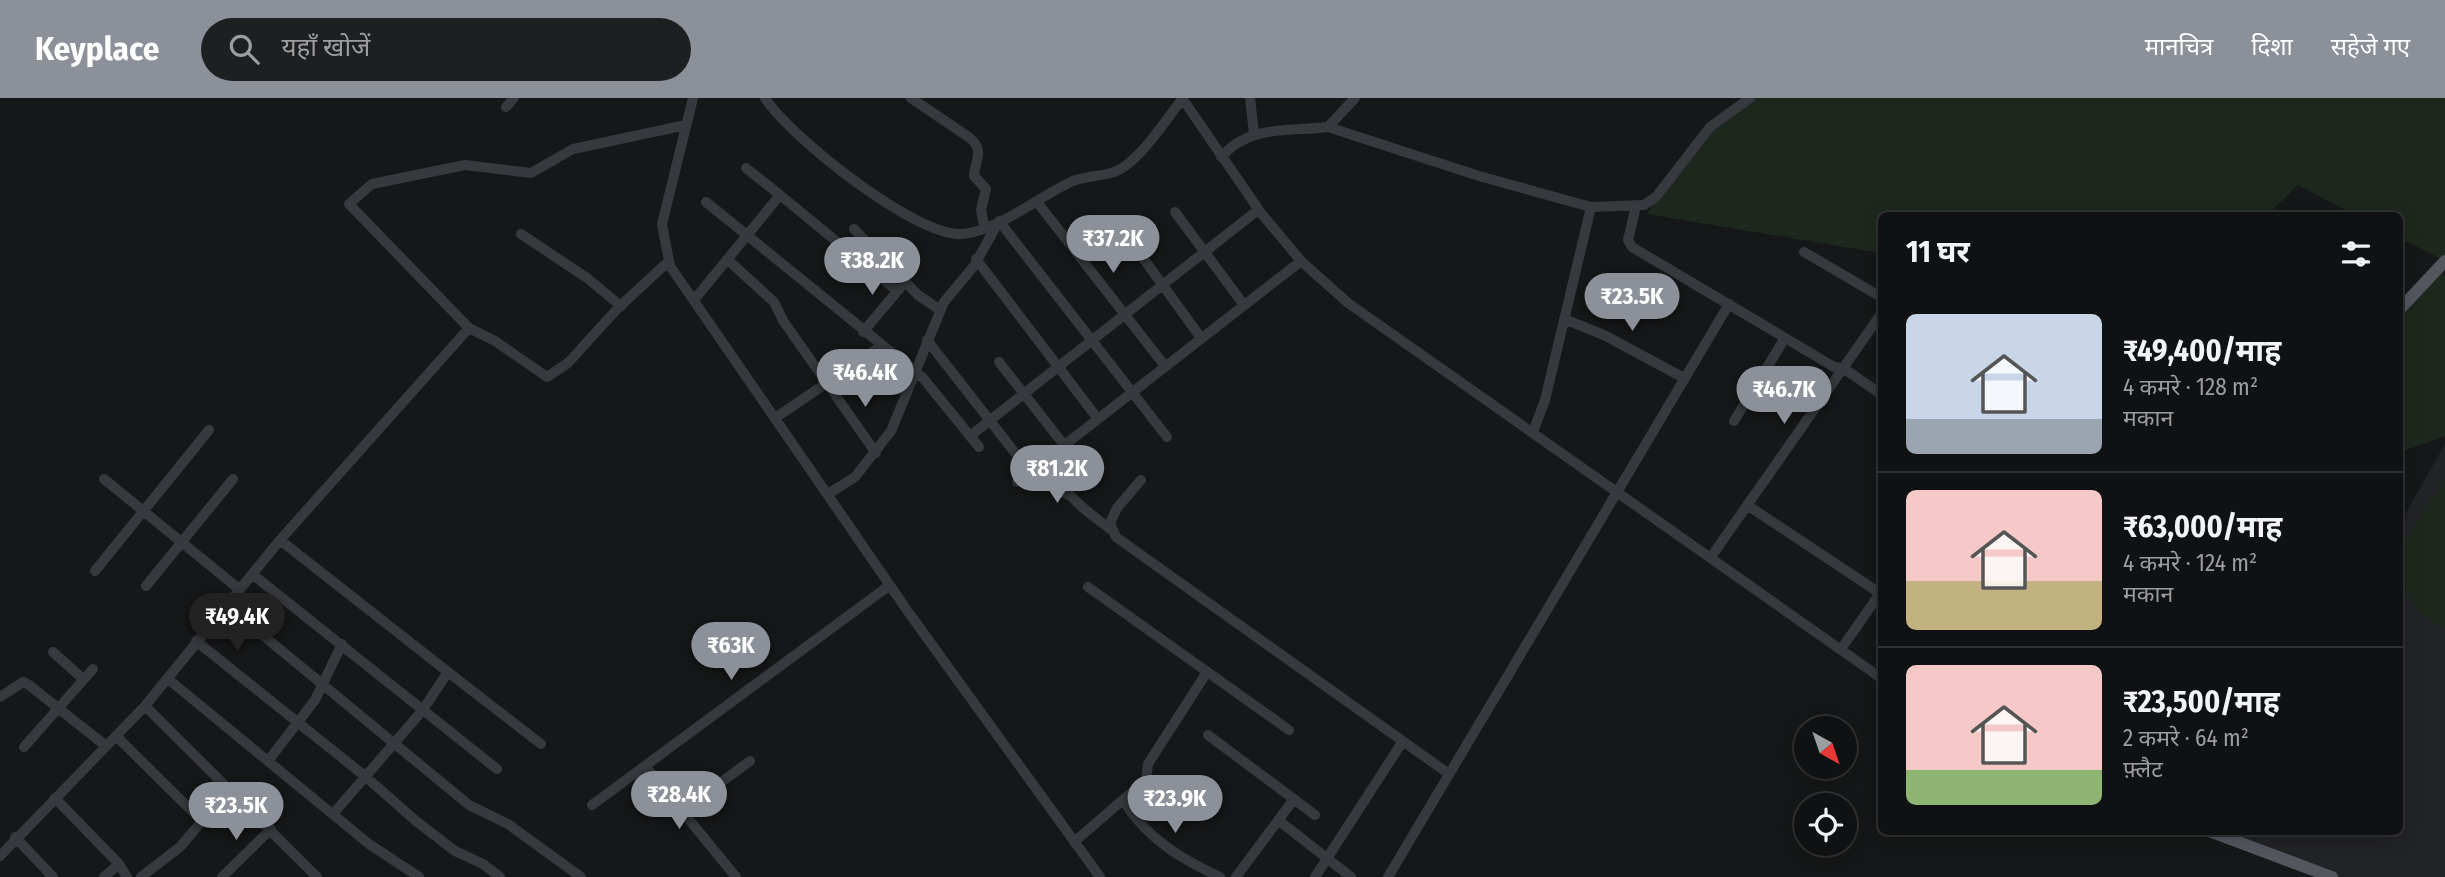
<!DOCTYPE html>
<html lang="hi">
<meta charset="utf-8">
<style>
body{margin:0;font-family:"Fira Sans Condensed","Noto Sans Devanagari",sans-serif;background:#1e1f20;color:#f1f3f6;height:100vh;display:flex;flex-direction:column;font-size:26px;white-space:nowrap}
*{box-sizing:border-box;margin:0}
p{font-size:23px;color:#9c9d9f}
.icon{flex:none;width:38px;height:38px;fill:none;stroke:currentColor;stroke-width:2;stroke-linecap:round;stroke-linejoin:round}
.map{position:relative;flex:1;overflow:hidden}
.side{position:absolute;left:1878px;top:114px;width:525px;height:623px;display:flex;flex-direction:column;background:#101112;border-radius:10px;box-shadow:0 4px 18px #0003,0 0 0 2px #303132}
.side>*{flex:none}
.needle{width:46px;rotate:140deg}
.buttons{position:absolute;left:1794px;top:618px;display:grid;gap:14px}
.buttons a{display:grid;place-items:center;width:63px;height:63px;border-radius:50%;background:#101112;box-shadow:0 4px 18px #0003,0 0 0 2px #303132;font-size:35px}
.price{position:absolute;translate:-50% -60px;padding:0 16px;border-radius:24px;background:#8c9099;color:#fff;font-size:23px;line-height:46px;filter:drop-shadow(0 2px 4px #0008)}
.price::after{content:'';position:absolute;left:50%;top:42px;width:21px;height:16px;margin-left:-10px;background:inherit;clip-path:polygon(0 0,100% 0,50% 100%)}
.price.current{background:#222;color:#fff}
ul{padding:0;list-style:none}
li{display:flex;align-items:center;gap:21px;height:175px;padding:0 28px}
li+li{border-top:2px solid #303132}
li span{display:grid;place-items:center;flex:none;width:196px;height:140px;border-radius:10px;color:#555}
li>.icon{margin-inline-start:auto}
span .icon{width:84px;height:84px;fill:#fffc;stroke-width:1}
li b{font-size:30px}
h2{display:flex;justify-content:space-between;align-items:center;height:84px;padding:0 28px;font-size:30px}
header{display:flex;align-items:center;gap:42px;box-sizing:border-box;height:98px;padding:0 35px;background:#8c9099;color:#fff}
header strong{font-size:33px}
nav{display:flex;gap:38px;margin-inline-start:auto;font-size:24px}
.search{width:490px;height:63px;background:#1e1f20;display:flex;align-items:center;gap:18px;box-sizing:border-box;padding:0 24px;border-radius:38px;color:#9c9d9f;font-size:26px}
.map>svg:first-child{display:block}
</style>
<header>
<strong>Keyplace</strong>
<div class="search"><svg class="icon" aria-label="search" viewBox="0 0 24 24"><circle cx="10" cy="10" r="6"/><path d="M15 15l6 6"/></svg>यहाँ खोजें</div>
<nav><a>मानचित्र</a><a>दिशा</a><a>सहेजे गए</a></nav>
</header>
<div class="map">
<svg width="2445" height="779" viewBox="0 0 2445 779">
<rect width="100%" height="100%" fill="#161718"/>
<path fill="#222326" d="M2445,346v433h-113l-105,-46h172v-306z"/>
<path fill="#1e271e" d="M1754,0h691v163l-46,-23v-23h-44l-57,-30 -31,30h-386v38l-234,-39 32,-50 41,-45z
M2436,171l9,6v161l-39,14 -7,-1v-139z
M2445,379v151c-32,-9 -52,-48 -42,-79 9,-25 29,-50 42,-72z"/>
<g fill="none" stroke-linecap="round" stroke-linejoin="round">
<path stroke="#37393e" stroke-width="10" d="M693,0l-31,126 8,42 239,347 191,264
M765,0c25,39 152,140 198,136 35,-3 78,-39 110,-53 15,-6 37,-4 51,-14 23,-17 41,-46 59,-69
M911,0l59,40c15,13 5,22 4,38l12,13 -5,21 3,16
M1182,0l79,115 40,48 47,42 533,375
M1250,0l4,36
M506,9l8,-9
M1328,29l151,49 112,31
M1221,59c29,-33 68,-25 107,-30l27,-29
M746,70l34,27
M706,104l217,176 56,69
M1037,104l128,164
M1636,108l-8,34 4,7 202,120 9,1 38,26
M1175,114l69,93
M854,131l64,66 22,15
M521,136l66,44 34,28
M1130,142l71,98
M1804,154l77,45
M976,161l122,160
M728,162l46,42 10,20 92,131
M669,163l-51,47 -50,55 -21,14 -52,-36 -26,-13 -120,-124 23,-20 93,-19 66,8 42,-24 113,-24
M694,202l86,-105 117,96
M1564,221l40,16 80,43
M863,234l37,-44
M927,242l103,132 40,24
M999,264l65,83
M775,320l105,-71
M1734,323l51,-83
M1533,334l12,-32 46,-193 53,-2 12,-8 54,-70 40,-29
M970,338l288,-226
M1055,354c2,42 25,53 55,77
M104,381l135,110
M1141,382l-24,28 -7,15 6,14 333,237
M1017,384l284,-221
M828,396l27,-17 36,-46 53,-129 30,-36 25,-45 168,216
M1747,407l134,89
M280,442l168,132
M1711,459l170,-243
M95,473l114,-141
M252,476l245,195
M146,488l87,-107
M1088,489l201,143
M226,507l243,200 39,19 73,53
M196,543l170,136 50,44 39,30 28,13 17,13
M1841,551l40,-57
M53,554l30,27
M168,581l201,165 50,33
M0,599l23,-15 6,3 77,61
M145,608l172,171
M1208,637l107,80
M116,638l86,85 28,-31
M24,649l69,-78
M268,663l47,-61 27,-56
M645,668l91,111
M55,700l64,66
M1123,702c23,38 58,59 97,77
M592,707l298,-220
M682,713l68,-50
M333,716l89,-103 26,-39 93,72
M1278,722l73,57
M15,739l38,40
M1074,744l72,-62 2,-16 59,-92
M0,758l145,-150 135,-166 189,-212
M104,779l15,-13 8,13
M141,779l39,-30 22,-26
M222,779l49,-48
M1236,779l58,-78
M1315,779l88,-136
M1388,779l341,-573"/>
<path stroke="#53575d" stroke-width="12" d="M2399,212l46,-49
M2209,733l123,46"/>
</g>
</svg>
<div class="buttons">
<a><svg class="needle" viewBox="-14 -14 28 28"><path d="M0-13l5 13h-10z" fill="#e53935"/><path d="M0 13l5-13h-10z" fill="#9c9d9f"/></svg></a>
<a><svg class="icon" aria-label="locate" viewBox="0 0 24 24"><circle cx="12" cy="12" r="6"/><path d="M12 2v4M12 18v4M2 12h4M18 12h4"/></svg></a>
</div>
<b class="price" style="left:1113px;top:177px">₹37.2K</b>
<b class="price" style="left:872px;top:199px">₹38.2K</b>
<b class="price" style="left:1632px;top:235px">₹23.5K</b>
<b class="price" style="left:865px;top:311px">₹46.4K</b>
<b class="price" style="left:1784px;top:328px">₹46.7K</b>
<b class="price" style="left:1057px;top:407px">₹81.2K</b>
<b class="price current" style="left:237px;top:555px">₹49.4K</b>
<b class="price" style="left:731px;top:584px">₹63K</b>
<b class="price" style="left:679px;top:733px">₹28.4K</b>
<b class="price" style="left:1175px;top:737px">₹23.9K</b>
<b class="price" style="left:236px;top:744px">₹23.5K</b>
<section class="side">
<h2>11 घर<svg class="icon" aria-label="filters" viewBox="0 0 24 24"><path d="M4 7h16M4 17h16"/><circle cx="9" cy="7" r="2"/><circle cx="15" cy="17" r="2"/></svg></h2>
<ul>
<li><span style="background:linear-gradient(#c9d6e8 75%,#9aa5b1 0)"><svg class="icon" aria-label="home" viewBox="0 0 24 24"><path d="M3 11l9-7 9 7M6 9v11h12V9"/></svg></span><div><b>₹49,400/माह</b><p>4 कमरे · 128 m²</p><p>मकान</p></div></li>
<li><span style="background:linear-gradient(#f6c9c9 65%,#c2b280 0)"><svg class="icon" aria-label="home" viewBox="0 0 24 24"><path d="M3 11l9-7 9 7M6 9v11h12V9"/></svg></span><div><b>₹63,000/माह</b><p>4 कमरे · 124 m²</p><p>मकान</p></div></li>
<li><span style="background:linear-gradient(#f6c9c9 75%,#8fb573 0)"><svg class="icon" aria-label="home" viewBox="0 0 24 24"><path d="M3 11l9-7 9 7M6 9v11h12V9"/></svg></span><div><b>₹23,500/माह</b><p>2 कमरे · 64 m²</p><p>फ़्लैट</p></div></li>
</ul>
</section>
</div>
